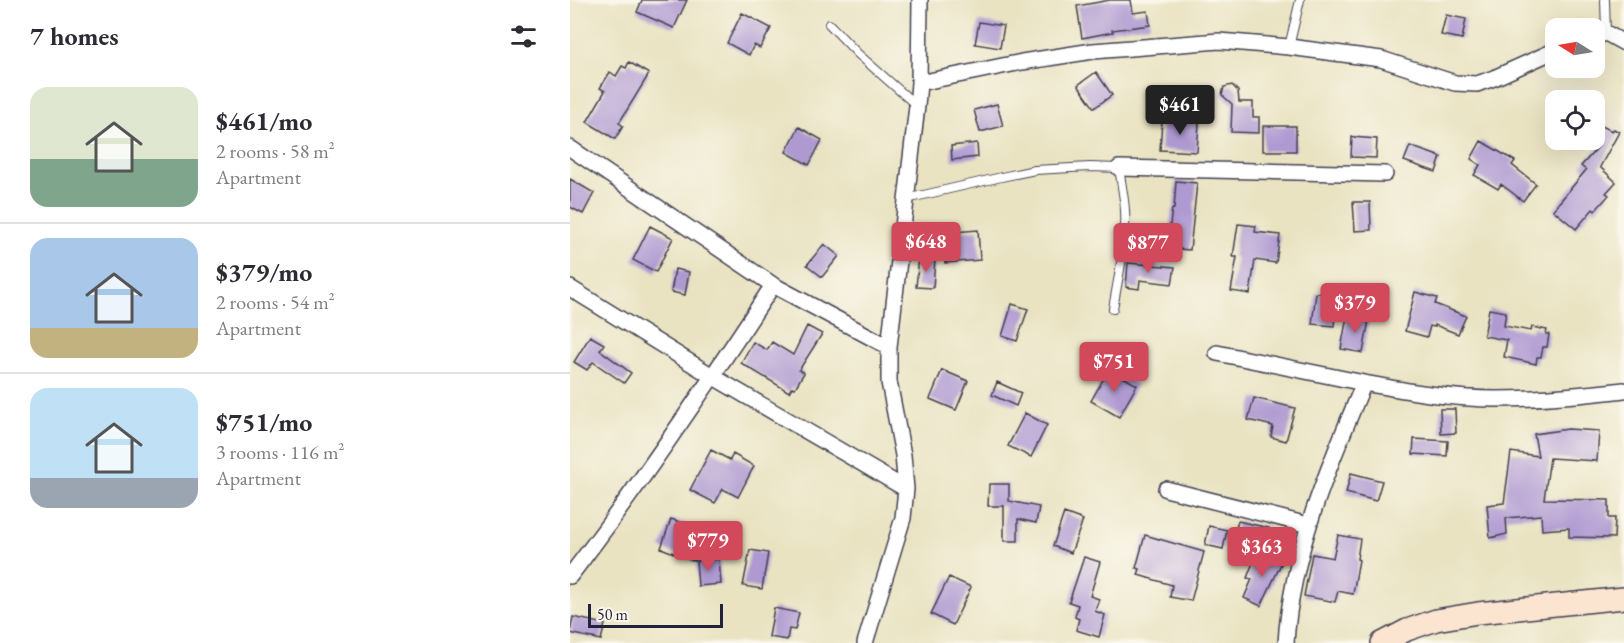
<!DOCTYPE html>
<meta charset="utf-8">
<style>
body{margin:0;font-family:"EB Garamond",serif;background:#f2f2f3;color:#2b2b33;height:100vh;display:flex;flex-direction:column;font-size:22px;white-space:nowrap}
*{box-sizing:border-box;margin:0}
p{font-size:20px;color:#7c7c81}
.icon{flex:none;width:33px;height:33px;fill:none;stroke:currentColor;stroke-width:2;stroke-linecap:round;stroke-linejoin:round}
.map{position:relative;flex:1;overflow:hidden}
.panel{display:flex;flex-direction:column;background:#fff;width:570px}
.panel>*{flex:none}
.needle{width:39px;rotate:281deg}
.tools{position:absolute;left:975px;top:18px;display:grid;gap:12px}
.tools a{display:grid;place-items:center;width:60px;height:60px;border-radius:12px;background:#fff;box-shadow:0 6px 24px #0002;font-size:30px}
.scale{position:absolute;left:18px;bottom:15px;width:135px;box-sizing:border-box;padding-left:6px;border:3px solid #22223b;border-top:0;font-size:16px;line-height:21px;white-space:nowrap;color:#22223b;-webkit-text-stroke:4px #fbf7ec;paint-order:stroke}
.price{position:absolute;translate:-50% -51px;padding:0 14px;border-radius:6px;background:#d1495b;color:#fff;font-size:20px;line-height:39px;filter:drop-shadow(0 2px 3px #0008)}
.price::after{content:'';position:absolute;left:50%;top:36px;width:18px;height:14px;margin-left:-9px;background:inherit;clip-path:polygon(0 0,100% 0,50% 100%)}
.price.on{background:#222;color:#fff}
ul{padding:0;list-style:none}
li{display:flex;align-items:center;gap:18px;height:150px;padding:0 30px}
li+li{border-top:2px solid #e1e1e2}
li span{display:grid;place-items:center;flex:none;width:168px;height:120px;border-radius:18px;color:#555}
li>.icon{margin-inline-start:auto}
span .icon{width:72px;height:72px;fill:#fffc;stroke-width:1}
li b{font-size:26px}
h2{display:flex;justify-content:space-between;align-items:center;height:72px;padding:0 30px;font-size:26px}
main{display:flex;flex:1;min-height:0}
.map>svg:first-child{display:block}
</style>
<main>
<section class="panel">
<h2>7 homes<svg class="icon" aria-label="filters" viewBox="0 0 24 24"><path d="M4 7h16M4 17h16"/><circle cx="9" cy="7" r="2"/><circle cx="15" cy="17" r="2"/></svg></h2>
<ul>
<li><span style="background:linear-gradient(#dfe7d0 60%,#7fa58c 0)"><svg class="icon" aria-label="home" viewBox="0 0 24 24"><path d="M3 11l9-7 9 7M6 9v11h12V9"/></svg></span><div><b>$461/mo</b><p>2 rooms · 58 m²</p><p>Apartment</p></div></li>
<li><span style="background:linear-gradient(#a9c7e8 75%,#c2b280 0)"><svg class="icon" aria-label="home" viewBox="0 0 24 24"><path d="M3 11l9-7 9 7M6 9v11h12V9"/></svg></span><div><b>$379/mo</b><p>2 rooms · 54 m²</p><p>Apartment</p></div></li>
<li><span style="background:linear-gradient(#bfe0f5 75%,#9aa5b1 0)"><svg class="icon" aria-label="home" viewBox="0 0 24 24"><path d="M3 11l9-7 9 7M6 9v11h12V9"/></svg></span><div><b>$751/mo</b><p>3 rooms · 116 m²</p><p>Apartment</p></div></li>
</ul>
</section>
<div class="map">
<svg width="1054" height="643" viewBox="0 0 1054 643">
<rect width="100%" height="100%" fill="#fbf7ec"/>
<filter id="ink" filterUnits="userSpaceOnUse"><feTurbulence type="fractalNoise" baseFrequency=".0167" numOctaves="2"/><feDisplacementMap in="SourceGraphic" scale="12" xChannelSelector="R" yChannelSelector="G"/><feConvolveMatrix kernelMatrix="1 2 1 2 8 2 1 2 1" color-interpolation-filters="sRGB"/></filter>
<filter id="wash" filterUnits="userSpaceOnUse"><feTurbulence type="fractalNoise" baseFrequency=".008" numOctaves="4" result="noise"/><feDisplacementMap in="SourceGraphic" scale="24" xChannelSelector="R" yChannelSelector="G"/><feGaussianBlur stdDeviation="1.35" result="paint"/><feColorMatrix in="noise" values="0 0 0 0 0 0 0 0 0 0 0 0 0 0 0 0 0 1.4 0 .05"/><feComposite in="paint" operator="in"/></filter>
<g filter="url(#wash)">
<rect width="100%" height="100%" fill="#e9e3c2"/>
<g id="blocks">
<path fill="#ae99d1" d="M72,0h45l-13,28 -37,-16z
M540,0h21l2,13 15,-2 2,14 -38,5 1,2 -31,6 -5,-32z
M172,13l29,15 -11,20 -6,-3 -5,10 -22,-12z
M876,15l20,4 -4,20 -21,-4z
M409,22l25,4 -4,22 -25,-4z
M59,62l20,12 -30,49 4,3 -8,13 -28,-17 18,-31 -5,-3 10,-16 6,4 6,-10 4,2z
M526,72l16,23 -18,13 -16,-23z
M662,85l6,6 1,11h14v15h6v16l-28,-1 1,-28 -10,-9 2,-8z
M427,104l6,22 -23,6 -6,-22z
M592,121l37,2 -2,29 -37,-2z
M1024,122l18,9 2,-2 5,3 -19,35 16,15 -10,11 3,2 -14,16 -2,-2 -17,20 -23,-19 33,-40 -5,-4 18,-20 -5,-2z
M693,126h33v25h-33z
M229,127l23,13 -13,25 -23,-13z
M782,137l25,2 -1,19 -25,-1z
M911,141l34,20 -3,4 24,19 -13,17 -22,-17 -3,5 -24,-14 6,-10 -9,-6z
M407,143l1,14 -26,3 -1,-14z
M840,146l31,11 -5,15 -32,-11z
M0,179l24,14 -11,21 -13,-7z
M606,181l21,2 -7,67 -23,-2 5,-39h2z
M783,202h17l1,28 -16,1z
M668,224l18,2 -1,6 25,3 -4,28 -21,-3 -5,34 -19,-3 6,-34h-4z
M80,226l23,12 -17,34 -23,-12z
M408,230l2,30 -35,3 -3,-30z
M254,244l15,12 -17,21 -15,-12z
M349,257l16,2 -2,29 -17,-1z
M558,263l47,4 -3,17 -32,-4 -1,9 -13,-2z
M105,269l14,3 -4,23 -14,-3z
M845,292l22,6 -2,6 31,12 -8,18 -23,-9v2l-5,-1 -3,11 -22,-6z
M746,293l21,2 -3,31 -22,-2z
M442,304l16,5 -11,32 -15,-5z
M919,309l17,3 -2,14 27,5 1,-4 15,3 -1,4h3l-2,13h-4l-2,10h-4l-1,7 -32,-7 3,-17 -23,-4z
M777,316l22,4 -6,33 -22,-4z
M237,326l15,8 -23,36 5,3 -9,15 -3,-1 -3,5 -48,-29 12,-21 14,8 5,-8 21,13z
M20,336l14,8 -4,6 31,23 -7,10 -31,-21 -6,8 -13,-8z
M539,369l28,16 -18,32 -28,-16z
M372,370l26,11 -12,29 -26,-11z
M427,382l24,11 -5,13 -24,-11z
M684,398l41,10 -9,33 -15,-4 2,-11 -25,-6z
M870,409h15l1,24 -15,1z
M455,413l22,12 -16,32 -23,-11z
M998,429l31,2 -2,30 -47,-3 -6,41 65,1v18h6l-1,20 -45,-1v-9l-27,2 -1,-15 -35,3 1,16 -17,4 -3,-33 17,-2 7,-51 27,4 -4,-22z
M844,439l34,2 -1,15 -34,-2z
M141,450l19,10 3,-6 21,12 -16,31 -15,-8 -8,14 -25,-13z
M781,473l31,8 -6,20 -30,-8z
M419,484h20v17l30,6 -3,16 -18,-4v22h-14v-35h-16z
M494,513l19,7 -12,33 -18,-7z
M101,519l34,12 -11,30 -33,-13z
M668,521l31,7 -5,23 -32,-8z
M639,526l18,4 -4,19 -18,-4z
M575,535l59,17 -13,49 -21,-4 2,-12 -34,-10 2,-6 -4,-1z
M768,535l22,4 -3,20 2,1 -6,34 -15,-3 -3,11 -31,-6 8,-42 21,4z
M180,550l18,3 -6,36 -19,-3z
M687,552l25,10 -21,44 -17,-8 8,-19 -5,-1z
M514,557l16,5 -10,34 9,3 -4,12 10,4 -6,22 -23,-7 3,-11 -4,-2 3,-12 -9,-3z
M149,559l2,25 -23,2 -2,-25z
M379,577l22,10 -18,38 -22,-11z
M204,608l25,5 -4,17 -6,-1 -2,11 -18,-3z
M3,617l32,7 -4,16 -31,-7z"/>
</g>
</g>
<g filter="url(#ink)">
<use href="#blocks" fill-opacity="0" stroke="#403f4f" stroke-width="1.5"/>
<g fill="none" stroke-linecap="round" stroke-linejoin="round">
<g stroke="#403f4f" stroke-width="10">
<path id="lane" d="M1035,0l1,33
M259,24l29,30 58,51
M719,47l11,-47
M336,199l100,-23 29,-6 55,-3 29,1c2,14 5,28 6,42 2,33 -7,67 -12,99"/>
</g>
<g stroke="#403f4f" stroke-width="18">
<path id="street" d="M1024,37l12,-4 18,10
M349,83l103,-21 71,-11 126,-10 70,6 92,12 74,24 22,1 17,-6 62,-28
M0,148l203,137
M549,168l266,6
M0,288l142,88 194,113
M647,353l147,30
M596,489l142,36
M0,576c72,-94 138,-192 203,-291l116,62
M295,643l38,-125 3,-29 -3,-34 -14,-73v-35l28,-241 2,-23 1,-83
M716,643c5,-89 43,-178 78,-260 43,8 88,16 132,16 43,0 85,-4 128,-9"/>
</g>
<g stroke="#403f4f" stroke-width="24">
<path id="secondary" d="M812,643l25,-13 29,-10 42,-7 146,-15"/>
</g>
<use href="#lane" stroke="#fff" stroke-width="8"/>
<use href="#street" stroke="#fff" stroke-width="15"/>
<use href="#secondary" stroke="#fce5d0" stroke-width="21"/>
</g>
</g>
</svg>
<div class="tools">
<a><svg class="needle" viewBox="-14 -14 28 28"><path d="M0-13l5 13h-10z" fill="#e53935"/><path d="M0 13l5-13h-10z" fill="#7c7c81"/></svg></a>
<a><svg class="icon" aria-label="locate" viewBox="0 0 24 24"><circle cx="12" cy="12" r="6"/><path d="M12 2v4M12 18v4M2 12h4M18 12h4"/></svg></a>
</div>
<div class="scale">50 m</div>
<b class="price on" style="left:610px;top:136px">$461</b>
<b class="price" style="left:356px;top:273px">$648</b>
<b class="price" style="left:578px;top:274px">$877</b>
<b class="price" style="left:785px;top:334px">$379</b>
<b class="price" style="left:544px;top:393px">$751</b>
<b class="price" style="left:138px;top:572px">$779</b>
<b class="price" style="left:692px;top:578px">$363</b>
</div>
</main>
